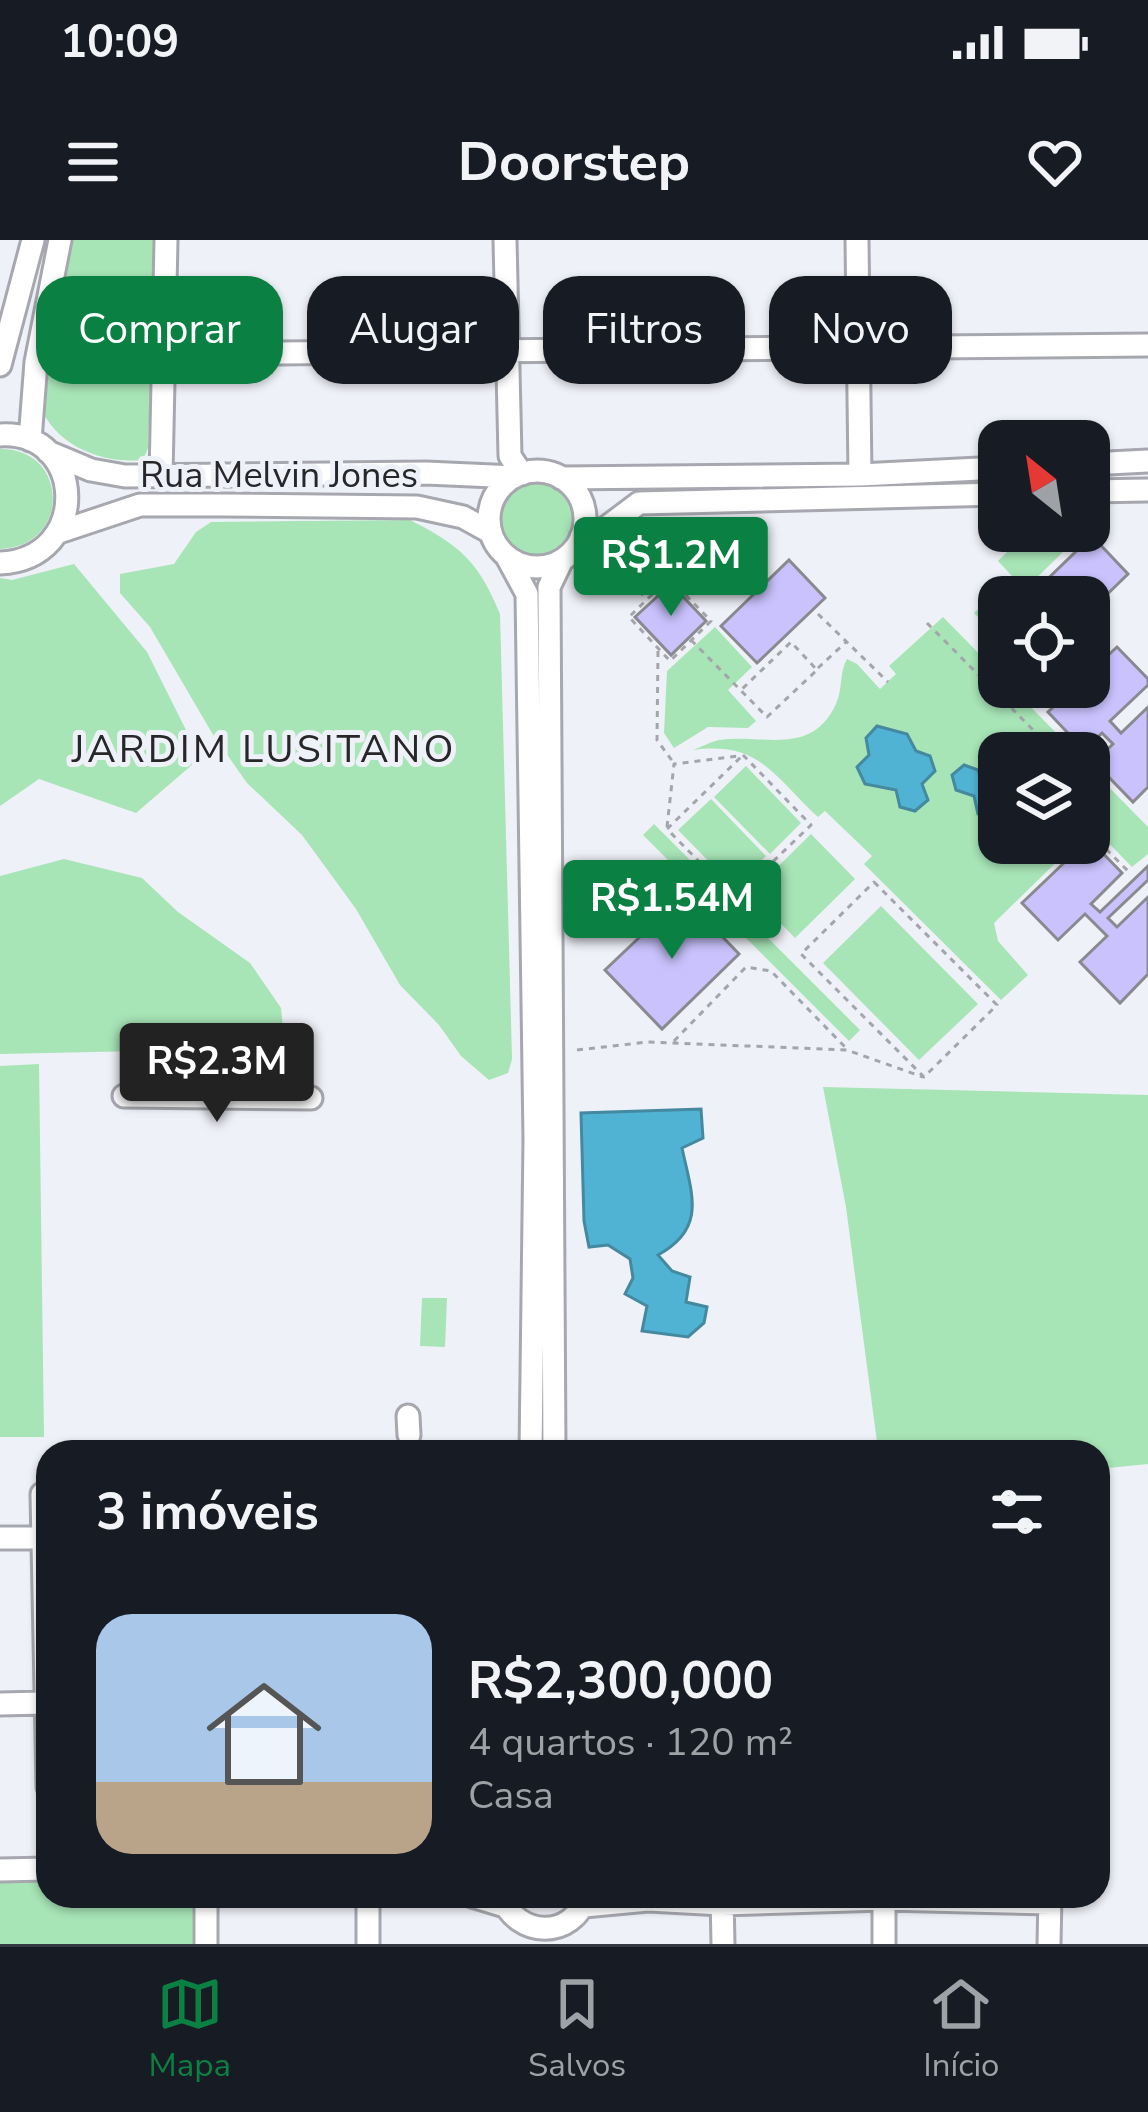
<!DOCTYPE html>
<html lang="pt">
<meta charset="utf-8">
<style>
body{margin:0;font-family:"Nunito Sans",sans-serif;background:#20242c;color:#f1f3f6;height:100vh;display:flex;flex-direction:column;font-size:45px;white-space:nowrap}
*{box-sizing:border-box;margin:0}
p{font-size:39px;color:#9ea1a6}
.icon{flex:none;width:66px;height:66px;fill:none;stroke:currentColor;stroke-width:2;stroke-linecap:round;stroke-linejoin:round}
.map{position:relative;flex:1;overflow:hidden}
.drawer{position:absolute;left:36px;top:1200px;width:1074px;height:468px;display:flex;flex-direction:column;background:#171b24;border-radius:36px;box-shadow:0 3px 9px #0004}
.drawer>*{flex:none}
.banner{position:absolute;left:36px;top:36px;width:1077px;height:108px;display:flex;gap:24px}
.needle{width:78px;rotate:330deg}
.buttons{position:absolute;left:978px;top:180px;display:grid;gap:24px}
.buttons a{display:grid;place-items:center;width:132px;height:132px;border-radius:24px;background:#171b24;box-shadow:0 3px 9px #0004;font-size:60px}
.price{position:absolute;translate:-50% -102px;padding:0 27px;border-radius:12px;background:#0b8043;color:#fff;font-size:39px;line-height:78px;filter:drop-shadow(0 3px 6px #0008)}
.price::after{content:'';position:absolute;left:50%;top:72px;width:36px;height:27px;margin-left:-18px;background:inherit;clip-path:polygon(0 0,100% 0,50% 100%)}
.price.selected{background:#222;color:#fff}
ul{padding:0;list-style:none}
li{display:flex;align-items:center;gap:36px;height:300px;padding:0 60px}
li span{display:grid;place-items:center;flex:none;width:336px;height:240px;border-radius:36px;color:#555}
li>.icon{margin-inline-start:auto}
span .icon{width:144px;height:144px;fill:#fffc;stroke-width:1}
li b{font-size:51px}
h2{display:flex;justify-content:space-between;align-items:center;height:144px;padding:0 60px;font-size:51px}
.tag{padding:0 42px;border-radius:36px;background:#171b24;box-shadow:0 3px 9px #0004;font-size:42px;line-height:108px}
.tag.selected{background:#0b8043;color:#fff}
.status{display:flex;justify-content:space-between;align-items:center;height:84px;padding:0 60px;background:#171b24;direction:ltr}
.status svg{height:33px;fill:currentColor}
header{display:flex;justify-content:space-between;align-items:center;height:156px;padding:0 60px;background:#171b24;font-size:54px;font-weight:700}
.menu{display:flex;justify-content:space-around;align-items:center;height:168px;border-top:3px solid #363941;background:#171b24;font-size:33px;color:#9ea1a6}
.menu a{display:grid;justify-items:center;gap:6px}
.menu .selected{color:#0b8043}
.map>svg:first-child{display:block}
</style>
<div class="status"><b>10:09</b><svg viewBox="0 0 49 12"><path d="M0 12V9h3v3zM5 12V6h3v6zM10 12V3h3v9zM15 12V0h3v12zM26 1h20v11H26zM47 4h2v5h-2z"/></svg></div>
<header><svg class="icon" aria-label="menu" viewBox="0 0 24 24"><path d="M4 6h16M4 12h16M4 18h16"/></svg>Doorstep<svg class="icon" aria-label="heart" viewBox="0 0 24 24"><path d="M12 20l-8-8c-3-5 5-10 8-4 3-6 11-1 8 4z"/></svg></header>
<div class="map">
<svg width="1148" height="1704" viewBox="0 0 1148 1704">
<rect width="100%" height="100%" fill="#eff1f8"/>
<path fill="#a7e4b6" d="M72,0h84l-8,208 -5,12c-41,4 -87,-14 -103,-54z
M0,209c69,-1 72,97 0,100z
M495 279a41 41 0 1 1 82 0a41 41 0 1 1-82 0Z
M410,280c51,26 68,41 90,94l12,445 -4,14 -19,7 -28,-24 -22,-31 -39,-40 -44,-76 -54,-74 -55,-52 -35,-50 -62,-106 -30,-34v-19l54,-10 22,-32 15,-10z
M1028,291h18l19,19 -48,47h-18v18l-12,11 -13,-13 38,-37 -14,-15z
M74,324l73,88 53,106 -64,55 -97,-34 -39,27v-228l12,2z
M943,377l56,57v13h12l65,66h-77v90h77l-82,80 4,18 30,34 -27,25 -137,-136 8,-8 -47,-45 -7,6c-45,-42 -59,-76 -125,-67 8,-3 17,-8 26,-10 42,-7 92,18 117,-36 7,-15 3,-31 11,-45l10,5 23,25 16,-15 -7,-8z
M715,387l37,40 -24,23 28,31 -8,7 -40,-1 -34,21 -10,-15 3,-62z
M746,526l55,57 -31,31 -56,-57z
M1089,527l59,60v27l-16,13 -39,-40 -4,3z
M711,559l55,57 -32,31 -56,-57z
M654,584l206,206 -11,11 -206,-206z
M811,594l44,45 -60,59 -44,-45z
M64,619l78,19 36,34 72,51 31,45 4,40 -285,6v-178z
M881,666l97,98 -59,56 -96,-97z
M39,824l5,373h-44v-371z
M823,847l325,8v369l-50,5v-17h-80l-141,-10 -31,-235z
M422,1058h25l-2,49 -25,-1z
M0,1640h48v16h148v48h-196z"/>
<path fill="#51b3d3" stroke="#4489a0" stroke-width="3" d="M877,486l30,8 9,17 14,5 5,15 -13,13 6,16 -13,11 -15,-4 -4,-17 -31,-6 -8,-17 12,-12 -3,-17z
M964,525l14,5 5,16 16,3v22l-7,7 -14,-4 -4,-18 -18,-6 -4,-15z
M701,869l2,29 -21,10c10,47 25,80 -24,107l14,16 18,6 -4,25 21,5 -3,16 -16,14 -46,-6 5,-25 -22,-12 8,-16 -3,-19 -22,-14 -19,2 -5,-26 -3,-108z"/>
<path fill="#cac2fd" stroke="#89898f" stroke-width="3" d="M1092,296l36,38 -39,38v-15h-60z
M789,320l36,38 -68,65 -36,-37z
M671,344l35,37 -35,34 -36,-38z
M1117,407l31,32v6l-38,36 11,12 27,-26v80l-15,15 -39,-40 19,-18 -11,-11 -18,17 -36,-38 26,-25h15v-14z
M1089,599l33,34 -31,31 9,8 48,-46v14l-40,38 9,9 31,-30v77l-28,29 -40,-41 27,-26 -22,-22 -27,26 -36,-37z
M683,656l56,58 -77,75 -57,-59z"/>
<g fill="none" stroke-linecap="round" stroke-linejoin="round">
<g stroke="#a7a8af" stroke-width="27">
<path id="minor" d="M505,0l5,216 12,18
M857,0l3,235
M165,114l983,-9
M0,125l33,-125
M0,195c86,-5 92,124 0,128
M30,200l6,-78 24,-122
M48,212l43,18 34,6 301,-3 88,4
M1089,224l59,-3
M489 279a48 48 0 1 1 96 0a48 48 0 1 1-96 0Z
M161,236l5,-236
M561,238l299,-3 139,-7
M1089,251l59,-1
M59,292l81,-27h85l192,2 46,10 27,15
M581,297l14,-1 44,-33 360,-9
M507,317l20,37 8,545 -4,313
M124,856l187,2
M408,1176l1,19
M554,1212l-5,-865 13,-27
M42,1254l6,293
M0,1298h42
M0,1464l44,-1
M0,1630l48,-1
M472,1656l33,10
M501,1656c16,42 71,44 86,0
M722,1656l1,48
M884,1656v48
M584,1666l64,-6 74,4 162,-5 166,4
M206,1704v-48
M368,1704v-48
M1049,1704l1,-48"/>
</g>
<path stroke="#a4a5aa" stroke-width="3" stroke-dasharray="6 6" stroke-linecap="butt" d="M638 295a15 15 0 1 1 30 0a15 15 0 1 1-30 0Z
M654,311l1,39
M605,317l41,41
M669,338l42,43 -41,40 -41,-44z
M818,374l70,68
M927,383l129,130
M691,400l76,77 50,-47 -26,-28 -50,48
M658,411l-1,89 16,22
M818,428l28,-26
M743,515l68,70 -76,73 -68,-69z
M667,587l7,-63 65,-8
M1089,592l40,40
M874,642l123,123 -73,72 -123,-123z
M674,801l72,-74 25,4 75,77
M577,810l71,-8 199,8 76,27"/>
<use href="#minor" stroke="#fff" stroke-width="21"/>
</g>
<g text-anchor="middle" stroke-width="10" stroke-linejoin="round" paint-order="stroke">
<g font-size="36" fill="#27272a" stroke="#eff1f8">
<text x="279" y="247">Rua Melvin Jones</text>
</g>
<g font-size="39" letter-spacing="3" fill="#27272a" stroke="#eff1f8">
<text x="264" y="522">JARDIM LUSITANO</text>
</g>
</g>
</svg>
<div class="buttons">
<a><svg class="needle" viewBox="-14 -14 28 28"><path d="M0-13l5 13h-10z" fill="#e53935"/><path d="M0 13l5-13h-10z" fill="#9ea1a6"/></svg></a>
<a><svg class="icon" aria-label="locate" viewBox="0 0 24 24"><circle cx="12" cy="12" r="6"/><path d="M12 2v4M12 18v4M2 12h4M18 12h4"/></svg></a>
<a><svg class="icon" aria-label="layers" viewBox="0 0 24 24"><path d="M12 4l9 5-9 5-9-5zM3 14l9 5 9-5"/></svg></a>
</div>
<b class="price" style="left:671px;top:379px">R$1.2M</b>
<b class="price" style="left:672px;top:722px">R$1.54M</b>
<b class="price selected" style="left:217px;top:885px">R$2.3M</b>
<div class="banner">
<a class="tag selected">Comprar</a>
<a class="tag">Alugar</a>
<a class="tag">Filtros</a>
<a class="tag">Novo</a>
</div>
<section class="drawer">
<h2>3 imóveis<svg class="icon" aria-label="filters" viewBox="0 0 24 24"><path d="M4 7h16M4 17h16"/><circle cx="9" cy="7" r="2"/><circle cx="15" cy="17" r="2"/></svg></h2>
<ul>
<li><span style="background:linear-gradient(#a9c7e8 70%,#b9a48a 0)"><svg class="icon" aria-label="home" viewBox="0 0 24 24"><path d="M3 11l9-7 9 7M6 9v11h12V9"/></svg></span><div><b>R$2,300,000</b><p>4 quartos · 120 m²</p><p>Casa</p></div></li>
</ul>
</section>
</div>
<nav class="menu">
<a class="selected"><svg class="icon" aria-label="map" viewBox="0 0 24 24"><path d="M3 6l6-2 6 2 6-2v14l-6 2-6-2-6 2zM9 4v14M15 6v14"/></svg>Mapa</a>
<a><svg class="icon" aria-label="saved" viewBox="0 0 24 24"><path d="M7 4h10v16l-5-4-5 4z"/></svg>Salvos</a>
<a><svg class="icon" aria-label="home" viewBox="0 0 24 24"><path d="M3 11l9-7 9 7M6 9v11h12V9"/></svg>Início</a>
</nav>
